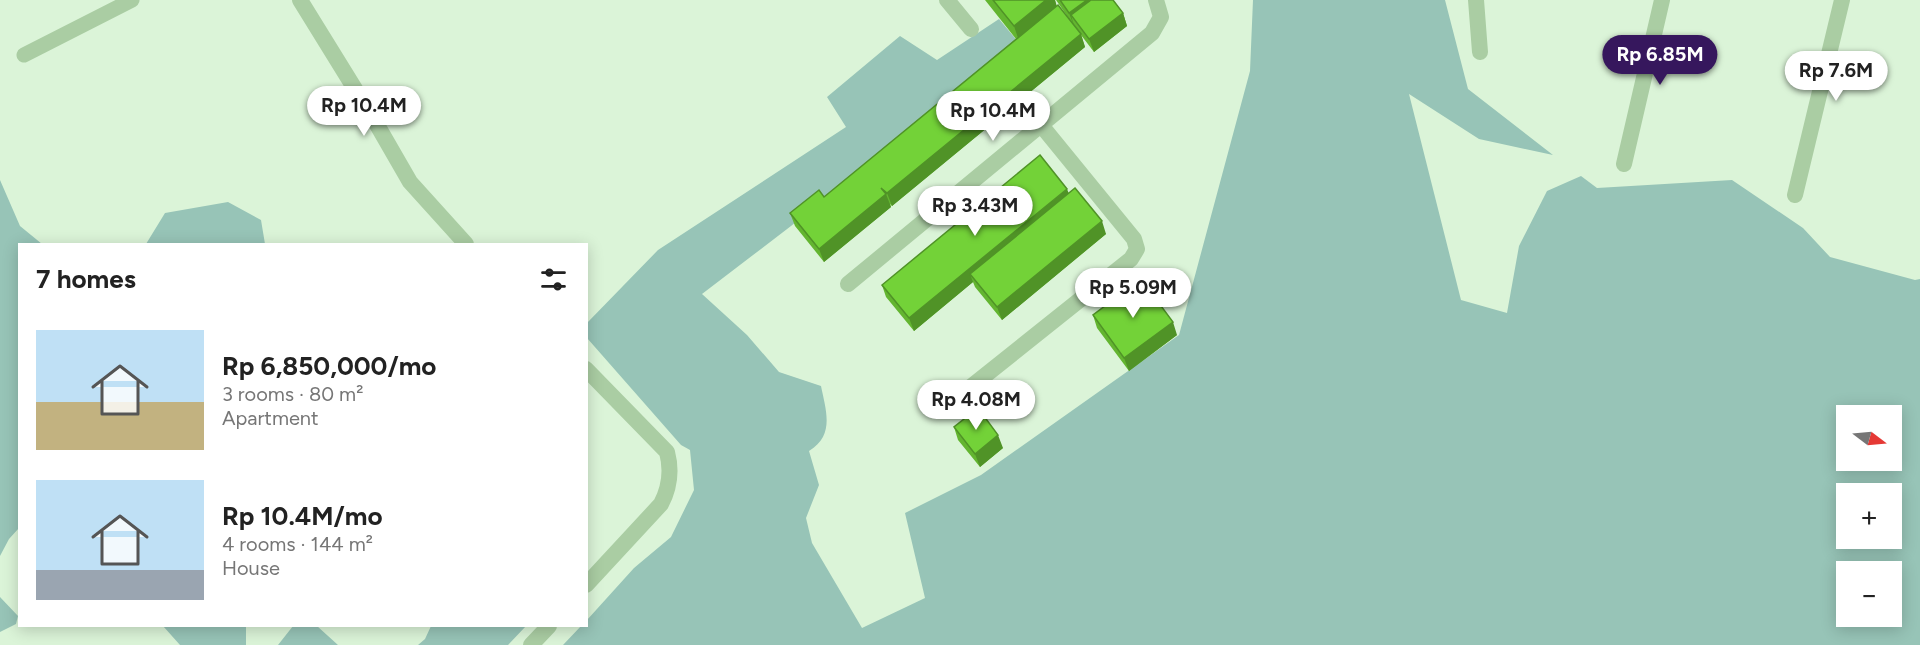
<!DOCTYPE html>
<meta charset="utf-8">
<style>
body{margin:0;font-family:Figtree,sans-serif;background:#f6f6f6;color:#222;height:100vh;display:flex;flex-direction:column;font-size:22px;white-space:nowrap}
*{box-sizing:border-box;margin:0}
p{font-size:20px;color:#767676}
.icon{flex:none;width:33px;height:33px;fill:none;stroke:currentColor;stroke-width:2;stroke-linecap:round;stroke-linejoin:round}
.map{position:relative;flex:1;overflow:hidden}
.sheet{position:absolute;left:18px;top:243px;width:570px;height:384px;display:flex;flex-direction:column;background:#fff;border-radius:0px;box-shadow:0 3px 15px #0003}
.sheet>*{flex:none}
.needle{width:39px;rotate:106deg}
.controls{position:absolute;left:1836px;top:405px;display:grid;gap:12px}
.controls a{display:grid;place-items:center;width:66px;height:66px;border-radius:0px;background:#fff;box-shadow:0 3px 15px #0003;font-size:30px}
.price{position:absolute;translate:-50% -51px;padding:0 14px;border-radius:21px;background:#fff;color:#222;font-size:20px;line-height:39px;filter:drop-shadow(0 2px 3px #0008)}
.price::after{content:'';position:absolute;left:50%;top:36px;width:18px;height:14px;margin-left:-9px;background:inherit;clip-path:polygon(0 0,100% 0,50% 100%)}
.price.on{background:#36175d;color:#fff}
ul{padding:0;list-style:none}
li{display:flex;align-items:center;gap:18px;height:150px;padding:0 18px}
li span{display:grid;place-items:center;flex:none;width:168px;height:120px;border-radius:0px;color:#555}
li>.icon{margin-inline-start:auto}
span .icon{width:72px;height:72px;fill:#fffc;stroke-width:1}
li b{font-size:26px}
h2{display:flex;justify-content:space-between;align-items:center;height:72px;padding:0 18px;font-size:26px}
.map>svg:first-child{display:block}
</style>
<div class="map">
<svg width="1920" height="645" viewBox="0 0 1920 645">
<rect width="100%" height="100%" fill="#dbf4d8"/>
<path fill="#97c4b7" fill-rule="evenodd" d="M1253,0h192l23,89 85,66 -74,-16 -70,-45 52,206 46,13 12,-67 28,-55 34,-15 16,12 135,-8 71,48 27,29 85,23 5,-1v366h-1357l18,-19h5l1,-6 47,-52 37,-31 23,-47 -4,-40 -9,-5 -94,-107v-15l71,-73 188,-123 -19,-30 73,-61 37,24 62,-41 20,24 -228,183 -89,68 45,41 32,37 42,14c5,25 14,49 -12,65l10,34 -13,33 6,25 50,85 63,-30 -20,-85 76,-38 198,-140 71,-264zM1846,416h46v44h-46zM1846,494h46v44h-46zM1846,572h46v44h-46z
M0,180l20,46 22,18h-22l-1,284 -10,11 -9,17z
M228,202l33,18 4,24h-119l19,-31z
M0,597l18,19 -2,8 -16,8z
M163,626h83v19h-66z
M293,626h24l21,19h-60z
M431,626h95l-18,19h-90l7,-6z"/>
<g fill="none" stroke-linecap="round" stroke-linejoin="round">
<path stroke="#aacda3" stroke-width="15" d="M24,55l108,-55"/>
<path stroke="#aacda3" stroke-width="16" d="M300,0l76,123 34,59 56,62
M947,0l24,29
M1476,0l4,52
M1624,164l38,-164
M1795,195l47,-195
M848,284l304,-251 9,-16 -5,-17
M586,369l81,83c5,19 3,35 -6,52l-75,81
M943,409l188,-150 6,-10 -3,-10 -93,-114
M531,645l18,-19"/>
</g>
<path fill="#63b530" d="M985,0h70l1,6 16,17 -16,-23h57l10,13 4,13 -33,26 -13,-17 4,12 -193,159 -2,-2 1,3 -67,55 -29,-36 -5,-13 34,-16 192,-158z
M1069,193l37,41 -104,86 -27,-33 -2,-5 -59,49 -28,-34 -4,-12z
M1093,315l84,20 -48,36 -32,-43z
M954,427l49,21 -23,19 -22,-27z"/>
<path fill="#509327" d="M1046,0h9l4,13 -39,31 -6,-18z
M1087,0h21l-37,15 3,11 -5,-13z
M1123,13l4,13 -33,26 -5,-13z
M1081,34l4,13 -193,159 -5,-13z
M1067,189l5,12 -102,73 3,8 -59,49 -5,-13z
M886,194l5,13 -67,55 -5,-13z
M1102,221l4,13 -104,86 -5,-13z
M1173,322l4,13 -48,36 -5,-13z
M998,435l5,13 -23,19 -5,-13z"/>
<path fill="#73d238" stroke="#509327" stroke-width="1.5" d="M993,0h53l-32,26z
M1060,0h27l-18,13z
M1091,0h22l10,13 -34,26 -18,-24z
M1058,5l23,29 -194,159 -6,-5 5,6 -67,55 -29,-36 29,-23 5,7z
M1040,155l27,34 -158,129 -27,-33z
M1075,188l27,33 -105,86 -27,-33z
M1141,279l32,43 -49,36 -31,-43z
M978,408l20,27 -23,19 -21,-27z"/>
</svg>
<div class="controls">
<a><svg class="needle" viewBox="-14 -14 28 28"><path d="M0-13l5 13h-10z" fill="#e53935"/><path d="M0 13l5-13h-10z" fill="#767676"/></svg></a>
<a>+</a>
<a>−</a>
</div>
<b class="price on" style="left:1660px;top:86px">Rp 6.85M</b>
<b class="price" style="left:1836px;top:102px">Rp 7.6M</b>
<b class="price" style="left:364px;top:137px">Rp 10.4M</b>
<b class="price" style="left:993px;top:142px">Rp 10.4M</b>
<b class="price" style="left:975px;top:237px">Rp 3.43M</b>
<b class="price" style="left:1133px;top:319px">Rp 5.09M</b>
<b class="price" style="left:976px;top:431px">Rp 4.08M</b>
<section class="sheet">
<h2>7 homes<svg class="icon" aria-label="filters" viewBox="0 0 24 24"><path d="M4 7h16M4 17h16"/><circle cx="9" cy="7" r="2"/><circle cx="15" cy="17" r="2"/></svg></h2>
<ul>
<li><span style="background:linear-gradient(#bfe0f5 60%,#c2b280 0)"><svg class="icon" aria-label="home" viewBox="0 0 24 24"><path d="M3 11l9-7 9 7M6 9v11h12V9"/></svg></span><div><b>Rp 6,850,000/mo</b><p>3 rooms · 80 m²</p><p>Apartment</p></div></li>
<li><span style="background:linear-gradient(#bfe0f5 75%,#9aa5b1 0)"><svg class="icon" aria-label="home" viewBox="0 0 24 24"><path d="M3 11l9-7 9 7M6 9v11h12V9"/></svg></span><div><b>Rp 10.4M/mo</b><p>4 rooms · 144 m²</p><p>House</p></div></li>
</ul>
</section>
</div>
